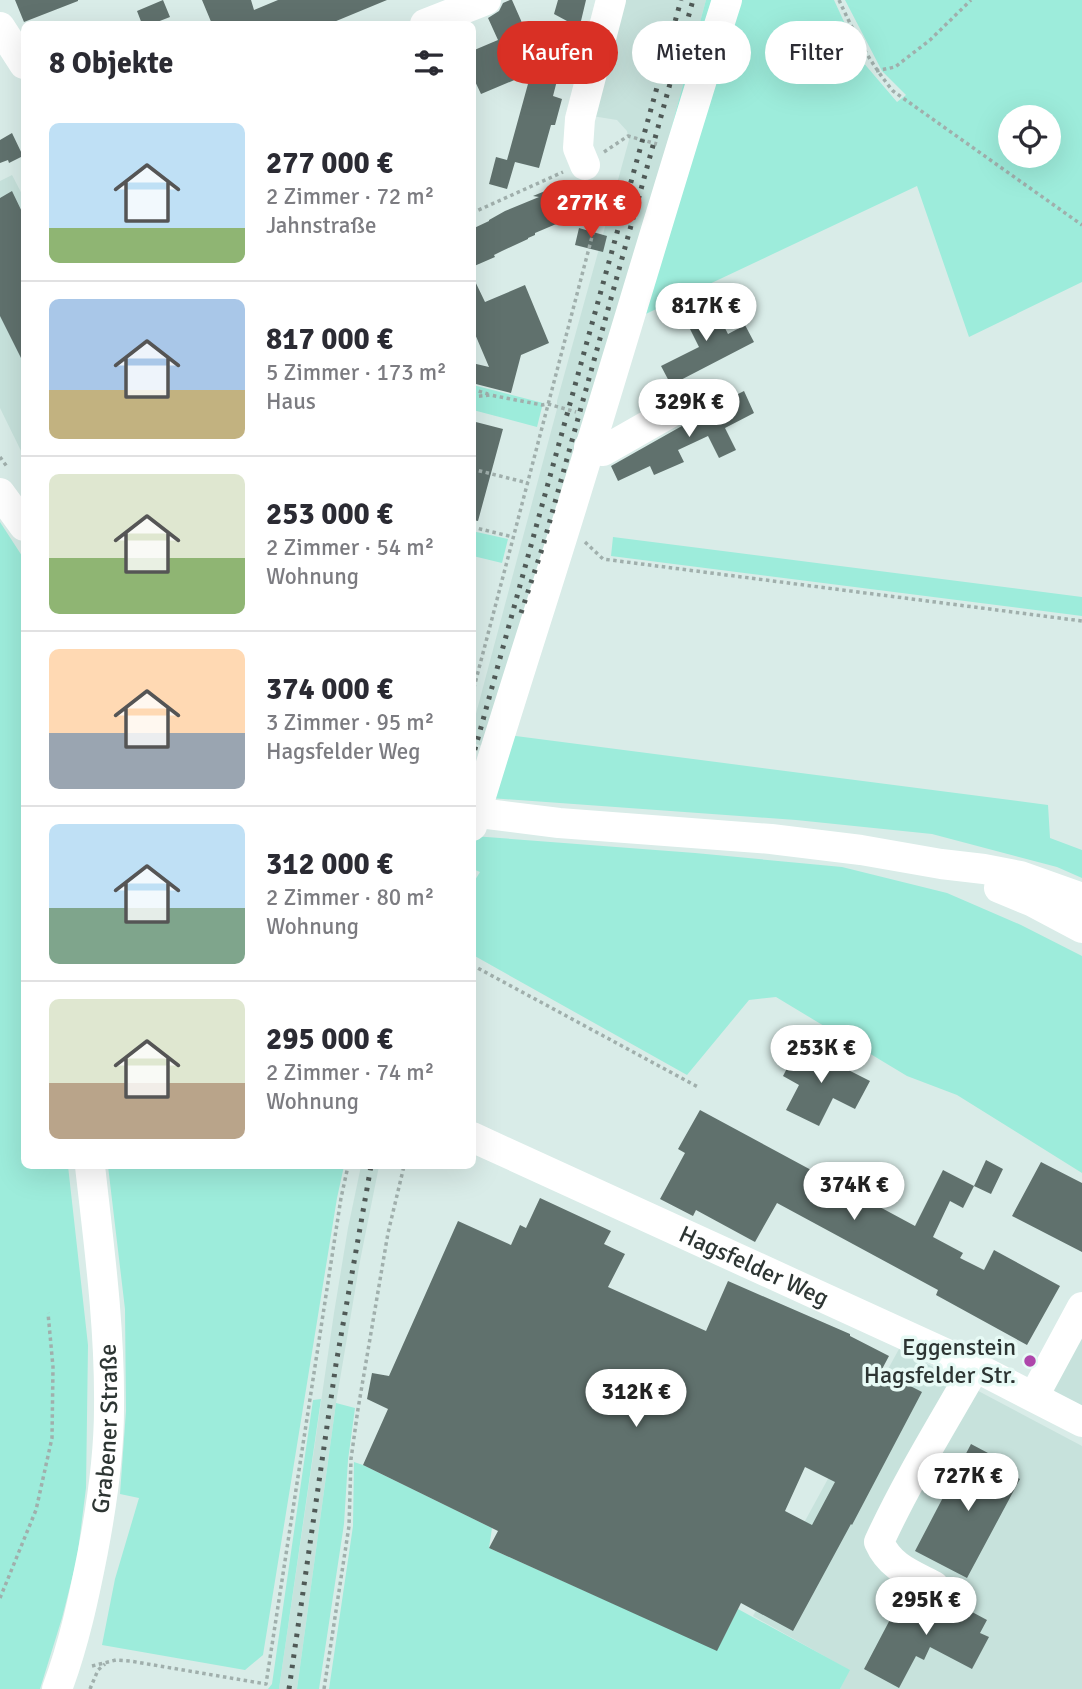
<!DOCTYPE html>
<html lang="de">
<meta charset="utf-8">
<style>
body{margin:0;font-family:Signika,sans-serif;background:#f7f7f7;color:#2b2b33;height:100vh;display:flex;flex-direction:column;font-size:26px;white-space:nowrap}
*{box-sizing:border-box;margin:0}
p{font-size:23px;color:#7c7c81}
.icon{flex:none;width:38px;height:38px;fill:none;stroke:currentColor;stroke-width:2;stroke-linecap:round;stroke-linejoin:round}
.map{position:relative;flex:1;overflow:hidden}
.panel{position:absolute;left:21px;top:21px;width:455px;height:1148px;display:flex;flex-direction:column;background:#fff;border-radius:10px;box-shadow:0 7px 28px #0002}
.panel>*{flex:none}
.top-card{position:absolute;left:497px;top:21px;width:480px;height:63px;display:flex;gap:14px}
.tools{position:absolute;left:998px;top:105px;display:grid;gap:14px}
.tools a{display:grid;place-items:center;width:63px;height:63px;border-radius:50%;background:#fff;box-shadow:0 7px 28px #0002;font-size:35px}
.price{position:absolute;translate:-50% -60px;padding:0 16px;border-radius:24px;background:#fff;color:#222;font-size:23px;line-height:46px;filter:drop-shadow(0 2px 4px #0008)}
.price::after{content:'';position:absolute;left:50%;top:42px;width:21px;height:16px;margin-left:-10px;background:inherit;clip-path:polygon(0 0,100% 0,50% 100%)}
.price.current{background:#d93025;color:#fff}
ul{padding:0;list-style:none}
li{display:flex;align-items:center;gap:21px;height:175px;padding:0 28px}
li+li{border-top:2px solid #e1e1e2}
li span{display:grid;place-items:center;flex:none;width:196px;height:140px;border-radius:10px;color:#555}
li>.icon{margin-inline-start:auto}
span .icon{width:84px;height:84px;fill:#fffc;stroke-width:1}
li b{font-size:30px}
h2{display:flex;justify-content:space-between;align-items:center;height:84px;padding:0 28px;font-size:30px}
.pill{padding:0 24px;border-radius:32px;background:#fff;box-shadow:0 7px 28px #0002;font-size:24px;line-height:63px}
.pill.current{background:#d93025;color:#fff}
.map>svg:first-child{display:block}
</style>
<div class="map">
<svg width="1082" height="1689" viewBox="0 0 1082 1689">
<rect width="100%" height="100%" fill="#d9ece8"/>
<path fill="#c7e2dc" d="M625,0h81l-115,424 -102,324 -16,-5v-18l84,-316v-8l72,-261 -2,-9 -10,-11 -25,-4z
M12,175l12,23v259l-24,-49v-227z
M361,1166h18l-19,95 -24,142 -39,286h-18l55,-376 14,-85z
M1082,1330v82l-26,-15 -3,-12z
M899,1349l183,97v243h-242l9,-19 -96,-54z"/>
<path fill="#9decdb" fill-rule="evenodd" d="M706,0h15l-53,140z
M733,0h101l28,61 35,41 9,-7 -24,-24 -37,-71h237v282l-113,55 -52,-151 -284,134zM1010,117h38v39h-38z
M473,385l70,18 -6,24 -64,-17z
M0,522l24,37v607h44l20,179 -2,143 -9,71 -15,59 -22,71h-40z
M472,531l36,8 -6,24 -29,-7z
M613,537l469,60v19l-471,-60z
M508,735l540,70 2,33 32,12v28l-25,-11 -125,-33 -136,-14 -306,-22z
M473,836l222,17 147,14 105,26 74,32 61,31v217l-125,-78 -50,-19 -131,-79 -27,3 -62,75 -214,-120 -1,-70 8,-13 -7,-3z
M108,1166h236l-7,32 -74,457 -18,15 -143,-25 13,-66 24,-81 -19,-4 6,-83 -1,-102z
M321,1399l-42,290h-11l4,-5 41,-284z
M336,1403l19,5 -7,52 -4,64 -25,165h-22z
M354,1462l9,3 129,63 -3,20 228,102 21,-41 112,61 -10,19h-511l24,-163z"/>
<path fill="#60716d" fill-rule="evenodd" d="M15,0h63v1l-54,21z
M163,0l7,17 -18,7h-10l-5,-13z
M202,0h49l3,10 24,-10h109l-58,24h-117z
M510,0h2l11,25 -2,1 13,31 1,-4 6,12 19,4 -7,27 9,3 -7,26h-4l-12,43 -24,-6 -8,27 -18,-5 7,-27 11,3 24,-87 -50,21 -9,-19v-24l26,-11 -10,-22 11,-7 4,-8z
M558,0h28l-5,21h-14l-13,-7z
M12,133l11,23 -14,7 -1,-3 -8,3v-23z
M562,184l10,22 -11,-2 7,15 -33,14v2l-7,3v1l-26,12 -8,4 1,2 -23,10v-38l17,-8v-1l16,-9 34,-14 -6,-1z
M12,191l12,25v148l-24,-48v-118z
M579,228l28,8 -4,16 -28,-7z
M472,275l13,27 40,-17 24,58 -28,12 -10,38 -39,-10v-20l17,4 -17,-40z
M711,301l17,33 17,-9 9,17 -83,43 -10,-19 38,-19 -16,-32z
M744,391l10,22 -29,15 11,22 -17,8 -11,-22 -30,14 6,12 -30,13 -4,-9 -32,15 -7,-15 101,-57 4,-4z
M472,421l31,8 -25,92 -6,-1z
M799,1045l71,36 -15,28 -22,-11 -14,28 -33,-16 13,-25 -16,-9z
M700,1110l215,116 28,-56 31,16 12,-26 17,9 -12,25 -17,-8 -11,22 -13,-7 -17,36 30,16 -3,5 24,12 10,-20 66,36 -33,59 -91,-50 2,-5 -161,-87 -22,39 -59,-32 -3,6 -33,-17 25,-46 -7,-4z
M1041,1162l41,21v69l-70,-36z
M540,1198l71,33 -7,13 21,10 -17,33 98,44 22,-50 122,53v2l39,20 -8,15 41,21 -70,133 -1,-1 -58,107 -52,-28 -24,48 -228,-103 9,-17 -135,-66 25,-56 -21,-10 5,-26 17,3 69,-155 53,24 9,-20 6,3zM805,1467l30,15 -23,43 -27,-14z
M971,1444l17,9 -4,7 36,19 -53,99 -52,-27z
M905,1591l21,11 8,1 7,-1 2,1 3,-5 41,22 -7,13 9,4 -17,32 -42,-22 -6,13 -8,-4 -17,32 -35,-19z"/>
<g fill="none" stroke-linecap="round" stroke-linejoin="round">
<path stroke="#a0afac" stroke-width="3.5" stroke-dasharray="3.5 3.5" stroke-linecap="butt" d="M839,0c15,33 31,63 54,91l189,134
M876,71l19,-4 35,-27 41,-40
M604,152l24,-16 29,8
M472,213l91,-41
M472,389l16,5
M472,397l18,-2 52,10 6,-1 28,8
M0,457l8,11
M472,469l56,14
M472,527l41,10
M585,542l18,17 479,62
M472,695l127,-485 -8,-24
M472,965l226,122
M0,1598l36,-88 16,-72 1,-71 -5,-54
M92,1666l24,-6 14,1 136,23 75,-486 7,-32
M90,1689l8,-19 7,-6
M324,1689l25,-163 2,-67 7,-50 30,-176 16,-67"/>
<g stroke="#fff" stroke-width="30">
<path d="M425,24l61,-24"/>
<path d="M0,27l24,37"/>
<path d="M585,165l-7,-17 2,-29 31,-119"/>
<path d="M589,447l14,4 100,-57"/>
<path d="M0,493l24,33"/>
<path d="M472,812l87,11 212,16 90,11 80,14 43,5 36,7 62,22"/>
<path d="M472,826c29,-97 60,-192 90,-288 56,-179 108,-359 165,-538"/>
<path d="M999,888l34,14 49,26"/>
<path id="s1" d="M472,1137l503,230 107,55"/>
<path d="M1034,1396l48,-89"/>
<path d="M934,1586c-23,-12 -44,-19 -55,-44 28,-61 63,-117 96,-175"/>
<path id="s2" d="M57,1689c17,-45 27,-92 36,-138 9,-47 16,-95 16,-143 1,-81 -10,-162 -19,-242"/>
</g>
<path stroke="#505a57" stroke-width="5" stroke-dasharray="3.5 7" stroke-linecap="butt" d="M521,613l22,-67 150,-546
M472,760l209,-760
M289,1689l47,-325 35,-198"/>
</g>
<circle fill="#ae47ab" stroke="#e7faf5" stroke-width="2.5" cx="1030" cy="1361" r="7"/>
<g text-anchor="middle" stroke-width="7" stroke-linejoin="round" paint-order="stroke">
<g font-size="24" fill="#2d3533" stroke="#e7faf5">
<text dy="8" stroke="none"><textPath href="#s1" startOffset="310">Hagsfelder Weg</textPath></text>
<text dy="8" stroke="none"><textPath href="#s2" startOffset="266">Grabener Straße</textPath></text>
</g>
<g font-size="24" fill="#2d3533" stroke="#e7faf5" text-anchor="end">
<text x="1016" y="1355">Eggenstein<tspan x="1016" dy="28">Hagsfelder Str.</tspan></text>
</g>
</g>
</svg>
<div class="tools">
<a><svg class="icon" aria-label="locate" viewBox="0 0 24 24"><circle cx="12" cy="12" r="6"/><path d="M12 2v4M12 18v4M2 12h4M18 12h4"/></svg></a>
</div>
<b class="price current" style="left:591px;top:240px">277K €</b>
<b class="price" style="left:706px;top:343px">817K €</b>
<b class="price" style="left:689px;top:439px">329K €</b>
<b class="price" style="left:821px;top:1085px">253K €</b>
<b class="price" style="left:854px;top:1222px">374K €</b>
<b class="price" style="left:636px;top:1429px">312K €</b>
<b class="price" style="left:968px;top:1513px">727K €</b>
<b class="price" style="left:926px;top:1637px">295K €</b>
<div class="top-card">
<a class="pill current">Kaufen</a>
<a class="pill">Mieten</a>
<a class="pill">Filter</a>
</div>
<section class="panel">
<h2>8 Objekte<svg class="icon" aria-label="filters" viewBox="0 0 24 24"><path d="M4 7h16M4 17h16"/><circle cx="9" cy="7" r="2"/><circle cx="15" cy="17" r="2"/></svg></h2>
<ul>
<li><span style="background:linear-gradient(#bfe0f5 75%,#8fb573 0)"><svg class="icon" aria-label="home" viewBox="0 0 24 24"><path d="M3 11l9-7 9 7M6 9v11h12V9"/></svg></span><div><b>277 000 €</b><p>2 Zimmer · 72 m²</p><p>Jahnstraße</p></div></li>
<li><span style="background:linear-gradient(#a9c7e8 65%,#c2b280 0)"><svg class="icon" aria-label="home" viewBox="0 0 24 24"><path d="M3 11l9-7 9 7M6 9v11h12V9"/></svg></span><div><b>817 000 €</b><p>5 Zimmer · 173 m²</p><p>Haus</p></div></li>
<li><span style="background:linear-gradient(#dfe7d0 60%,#8fb573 0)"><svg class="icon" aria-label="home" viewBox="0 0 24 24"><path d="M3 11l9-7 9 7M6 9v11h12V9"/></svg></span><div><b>253 000 €</b><p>2 Zimmer · 54 m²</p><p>Wohnung</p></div></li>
<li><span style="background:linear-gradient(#ffd9b3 60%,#9aa5b1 0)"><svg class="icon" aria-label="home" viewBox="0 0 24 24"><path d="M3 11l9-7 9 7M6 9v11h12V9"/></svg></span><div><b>374 000 €</b><p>3 Zimmer · 95 m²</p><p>Hagsfelder Weg</p></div></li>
<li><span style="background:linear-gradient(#bfe0f5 60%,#7fa58c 0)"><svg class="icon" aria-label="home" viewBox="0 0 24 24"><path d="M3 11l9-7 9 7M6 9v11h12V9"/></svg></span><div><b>312 000 €</b><p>2 Zimmer · 80 m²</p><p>Wohnung</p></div></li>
<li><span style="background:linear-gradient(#dfe7d0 60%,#b9a48a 0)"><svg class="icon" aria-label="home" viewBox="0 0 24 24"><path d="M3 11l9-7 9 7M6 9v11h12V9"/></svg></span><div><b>295 000 €</b><p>2 Zimmer · 74 m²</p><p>Wohnung</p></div></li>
</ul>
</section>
</div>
